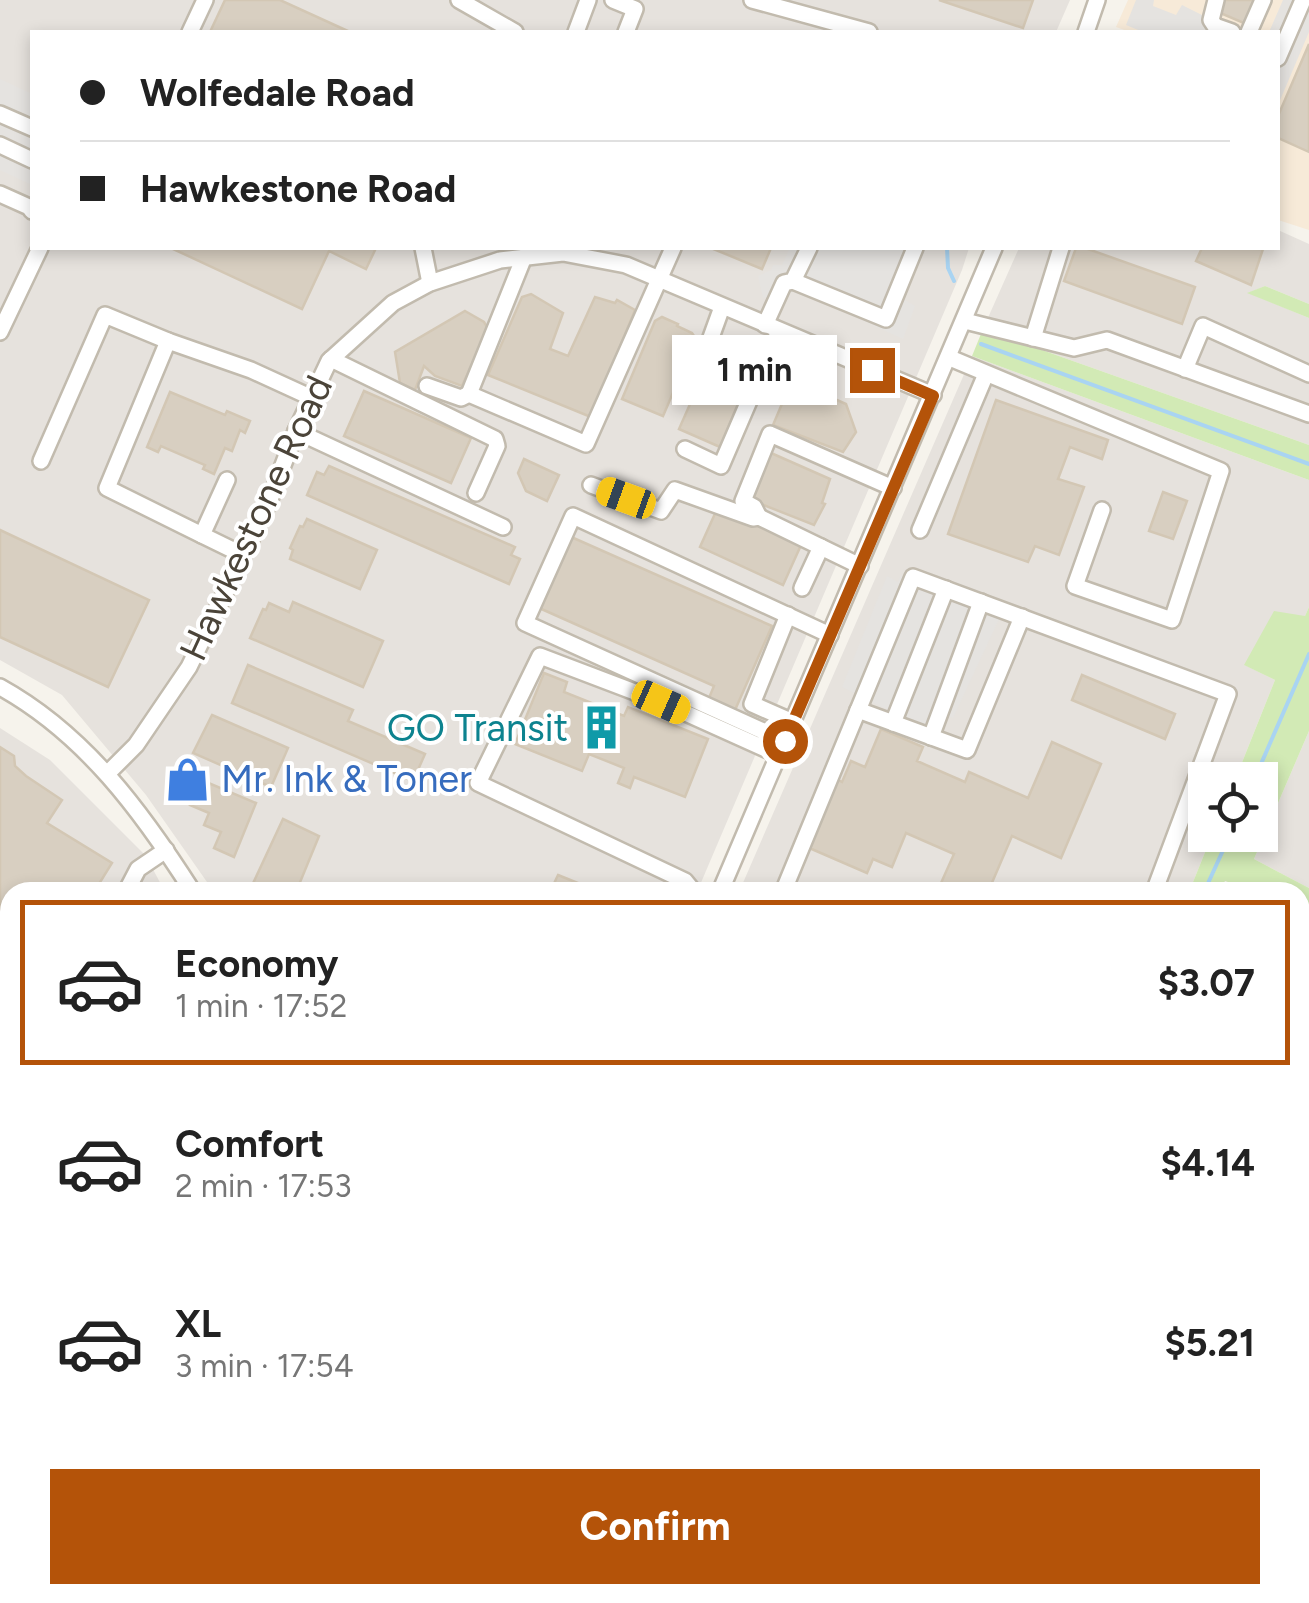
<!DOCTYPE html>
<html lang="en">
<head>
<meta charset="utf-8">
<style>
  :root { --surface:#fff; --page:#f2f2f2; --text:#222; --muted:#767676; --line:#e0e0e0; --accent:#b45309 }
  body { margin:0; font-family:Figtree,sans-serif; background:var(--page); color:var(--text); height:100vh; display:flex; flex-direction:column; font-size:38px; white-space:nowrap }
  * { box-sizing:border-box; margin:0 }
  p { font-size:32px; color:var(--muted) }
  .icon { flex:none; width:55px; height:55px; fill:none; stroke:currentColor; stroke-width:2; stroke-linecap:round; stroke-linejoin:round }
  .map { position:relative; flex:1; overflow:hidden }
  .details { position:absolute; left:0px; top:882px; width:1310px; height:722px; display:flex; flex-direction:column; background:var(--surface); border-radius:30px 30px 0 0; box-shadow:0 5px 15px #0003 }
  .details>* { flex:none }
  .guide { position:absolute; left:30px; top:30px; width:1250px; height:220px; border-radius:0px; box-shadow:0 5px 15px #0003; display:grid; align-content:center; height:220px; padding:0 50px; background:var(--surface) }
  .controls { position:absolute; left:1188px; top:762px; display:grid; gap:20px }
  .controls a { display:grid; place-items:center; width:90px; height:90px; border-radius:0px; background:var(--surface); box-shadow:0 5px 15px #0003; font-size:50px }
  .end { position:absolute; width:45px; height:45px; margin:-22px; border:12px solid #b45309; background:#fff; box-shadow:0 0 0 5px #fff }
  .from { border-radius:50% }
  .bubble { position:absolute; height:70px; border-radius:0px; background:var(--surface); box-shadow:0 5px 15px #0003; font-size:32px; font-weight:700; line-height:70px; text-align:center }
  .car { position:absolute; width:30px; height:60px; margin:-30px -15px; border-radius:12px; box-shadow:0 0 8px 2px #0007; background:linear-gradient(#f5c518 24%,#345 0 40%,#f5c518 0 76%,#345 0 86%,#f5c518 0) }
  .guide b { display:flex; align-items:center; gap:35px; height:95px; font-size:38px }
  .guide b+b { border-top:2px solid var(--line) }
  .guide i { width:25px; height:25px; background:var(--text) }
  ul { padding:18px 0 0; list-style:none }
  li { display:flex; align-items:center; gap:30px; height:165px; margin:0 20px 15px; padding:0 30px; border:5px solid transparent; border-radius:0px }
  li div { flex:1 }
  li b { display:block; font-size:38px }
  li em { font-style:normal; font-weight:700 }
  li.on { border-color:var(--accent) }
  li>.icon { width:90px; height:90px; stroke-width:1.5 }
  .primary-button { display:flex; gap:20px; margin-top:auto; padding:20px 50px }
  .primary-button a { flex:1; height:115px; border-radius:0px; background:var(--accent); color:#fff; font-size:40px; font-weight:700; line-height:115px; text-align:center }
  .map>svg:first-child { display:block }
  .commercial { fill:#f7ead8 }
  .industrial { fill:#e6e2dd }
  .green { fill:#d2eab5 }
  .parking { fill:#e5e3e0 }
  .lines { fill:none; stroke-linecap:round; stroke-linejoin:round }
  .stream { stroke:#a9d4f2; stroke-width:4 }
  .building { fill:#d8cfc1; stroke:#d3c7b4; stroke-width:2.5 }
  .minor-casing { stroke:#c2bbae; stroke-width:20 }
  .minor { stroke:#fff; stroke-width:15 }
  .route { stroke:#b45309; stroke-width:12 }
  .labels { text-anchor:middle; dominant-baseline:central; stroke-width:8; stroke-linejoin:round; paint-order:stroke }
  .street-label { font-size:38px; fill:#4b4439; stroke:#fff }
  .culture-label { font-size:38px; fill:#0d838f; stroke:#fff; text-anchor:end }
  .shop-label { font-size:38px; fill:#366cbe; stroke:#fff; text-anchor:start }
</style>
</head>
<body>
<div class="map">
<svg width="1309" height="1603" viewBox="0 0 1309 1603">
  <rect width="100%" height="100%" fill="#f6f3ec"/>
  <!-- commercial -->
  <g class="commercial">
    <path d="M1128 0H1309V230L1278 220V32H1130L1116 27Z"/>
    <path d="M1300 1122 1309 1126V1241L1300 1238Z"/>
  </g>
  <!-- industrial -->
  <g class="industrial">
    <path d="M0 0H1070L1056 32H32V248H969L962 270 697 892H214L146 795 62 695 0 660Z"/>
    <path d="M1278 230 1309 244V304L1265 286 1249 293 1309 318V445L983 329 1019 248H1278Z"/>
    <path d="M972 356 1309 480V607L1305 616 1245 665 1275 680 1235 780H1205V835H1212L1189 892H739Z"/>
    <path d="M0 728 50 760 146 856 165 892H10V1595H382L378 1603H0Z"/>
    <path d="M1309 731V888L1254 859Z"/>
    <path d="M1300 907 1309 910V1125L1300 1122Z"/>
    <path d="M1300 1306 1309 1310V1603H425L428 1595H1300Z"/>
  </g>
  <!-- green -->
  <g class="green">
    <path d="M1265 286 1309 304V318L1247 293Z"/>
    <path d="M983 329 1309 445V480L972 356Z"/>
    <path d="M1309 607V731L1254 859 1309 888V910L1300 907V892H1258L1225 881 1219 892H1189L1212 835H1260V780H1235L1275 680 1244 665 1274 611 1305 616Z"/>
  </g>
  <!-- parking -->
  <g class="parking">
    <path d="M1136 0H1154L1153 6 1176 15 1182 5 1204 16 1206 30 1211 32H1143L1126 25Z"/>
    <path d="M1283 0H1309V32L1278 105V32H1269Z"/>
    <path d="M0 79 32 94V185L0 170Z"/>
    <path d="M790 248H926L903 299 915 306 903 339 798 291 763 298 758 276 771 270 773 265H782Z"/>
    <path d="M901 575 970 608 1000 617 953 718 942 714 936 734 842 687 887 576 898 582Z"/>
  </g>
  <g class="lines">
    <!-- stream -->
    <g class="stream">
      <path d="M947 248 948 268 954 281"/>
      <path d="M981 344 1309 464"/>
      <path d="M1254 780 1309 654"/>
      <path d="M1204 892 1230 835"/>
      <path d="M853 1603 856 1595"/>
    </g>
  </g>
  <!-- building -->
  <g class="building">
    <path d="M225 0H280L350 32H210Z"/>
    <path d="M939 0H1033L1023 28Z"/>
    <path d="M1222 0H1262L1246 24 1218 12Z"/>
    <path d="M1309 44V152L1278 138V116Z"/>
    <path d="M171 248H376L366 269 329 251 302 309Z"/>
    <path d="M711 248H771L762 269Z"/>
    <path d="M1076 248H1085L1195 287 1182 324 1064 281Z"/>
    <path d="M1202 248 1263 249 1251 285 1196 261Z"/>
    <path d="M531 294 563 313 550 349 568 356 595 297 615 303 617 300 635 310 591 417 488 375 522 297Z"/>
    <path d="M465 311 484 322 488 329 462 386 435 376 424 366 415 390 400 383 395 352Z"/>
    <path d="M662 317 678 324 677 326 692 333 696 339 663 416 622 399 655 321Z"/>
    <path d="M719 350 734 357 736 353 749 360 754 366 720 447 679 429 713 352Z"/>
    <path d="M796 382 846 404 856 432 843 452 773 425 790 385Z"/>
    <path d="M364 391 471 438 451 483 344 436Z"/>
    <path d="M170 392 225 415 227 411 250 421 245 433 240 430 232 451 225 448 214 474 203 469 205 465 161 446 158 452 147 447Z"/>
    <path d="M996 400 1108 440 1102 459 1070 447 1058 479 1084 487 1059 555 1035 546 1028 562 948 534Z"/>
    <path d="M771 453 830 479 822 503 825 504 814 525 751 500Z"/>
    <path d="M524 459 559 475 547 501 526 491 518 473Z"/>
    <path d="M329 466 515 547 511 555 520 559 509 584 307 495 317 472 324 475Z"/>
    <path d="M1163 492 1187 501 1173 539 1149 531Z"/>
    <path d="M718 507 801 545 783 585 700 547Z"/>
    <path d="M307 519 377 550 360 589 290 559 293 550 290 548 300 526 303 527Z"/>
    <path d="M0 530 149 600 108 687 0 637Z"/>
    <path d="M569 536 772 626 735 710 709 698 714 686 537 607Z"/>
    <path d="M293 602 383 641 363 687 250 638 263 609 266 610 269 603 289 612Z"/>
    <path d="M248 665 353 710 348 721 425 754 413 781 232 703Z"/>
    <path d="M544 673 567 682 564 692 624 716 628 707 708 739 685 797 634 777 630 788 618 783 624 768 589 754 582 771 515 744Z"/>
    <path d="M1082 675 1175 714 1165 739 1072 700Z"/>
    <path d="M212 715 288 748 271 787 193 753Z"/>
    <path d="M881 729 923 747 917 761 965 782 969 772 1028 798 1052 742 1101 764 1061 858 1012 836 988 892H937L954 854 906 833 892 867 873 859 867 873 807 847 836 779 842 782 851 761 865 767Z"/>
    <path d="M0 747 14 756 15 766 26 776 62 800 47 823 112 863 94 892H10V1023L0 1039Z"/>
    <path d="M178 764 201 774 199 779 256 803 234 857 214 848 221 832 204 825 209 813 190 805 195 792 171 782Z"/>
    <path d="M283 819 319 836 296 892H249Z"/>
    <path d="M558 875 600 892H550Z"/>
    <path d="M1300 1076 1309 1078V1113L1300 1110Z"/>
    <path d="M0 1241 10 1250V1292L0 1283Z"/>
    <path d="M1300 1339 1309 1342V1382L1300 1378Z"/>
    <path d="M1300 1390 1309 1393V1430L1300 1426Z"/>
    <path d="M1300 1465 1309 1469V1534L1300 1531Z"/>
    <path d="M601 1595H644L641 1603H624Z"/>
    <path d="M1083 1595 1107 1602 1021 1603 996 1596Z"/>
  </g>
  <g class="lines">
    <defs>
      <g id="minor">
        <path d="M459 0 515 32"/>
        <path d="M613 0 635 9 626 32"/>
        <path d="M752 0 869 32"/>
        <path d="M1216 0 1211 20 1215 26 1232 32"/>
        <path d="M190 32 205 0"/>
        <path d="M576 32 588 0"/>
        <path d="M1086 32 1097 0"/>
        <path d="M1249 32 1263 0"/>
        <path d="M1278 58 1303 0"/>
        <path d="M0 114 32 128"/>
        <path d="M0 145 32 160"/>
        <path d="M0 194 29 207 32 211"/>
        <path d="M423 248 430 283"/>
        <path d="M524 257 469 394 586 444 673 248"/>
        <path d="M793 281 886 319 915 248"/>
        <path d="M965 321 1074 348 1107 340 1309 414"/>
        <path d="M765 325 784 283 793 281 809 248"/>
        <path d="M0 332 40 248"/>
        <path d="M1033 338 1061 248"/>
        <path d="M705 354 722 307"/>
        <path d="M950 358 1221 471 1172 620 1075 586 1102 510"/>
        <path d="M331 359 495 439 497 446 476 493"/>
        <path d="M1185 369 1203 326 1309 374"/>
        <path d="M427 386 461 398 469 394"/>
        <path d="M296 431 503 527"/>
        <path d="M685 449 721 466 779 331"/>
        <path d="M41 461 105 315 168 341"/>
        <path d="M227 480 202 535 243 555"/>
        <path d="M591 485 661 511 675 490 753 518 759 517 860 566"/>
        <path d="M759 517 754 507 743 501 770 434 893 488"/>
        <path d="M920 530 986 374"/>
        <path d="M202 535 107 488 168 341 251 370 310 397"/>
        <path d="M802 588 821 547"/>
        <path d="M788 615 752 704 793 722"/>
        <path d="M0 687C85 734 142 812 193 892"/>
        <path d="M858 710 967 750 1022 617"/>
        <path d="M893 723 946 589"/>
        <path d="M931 737 981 602"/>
        <path d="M785 741 525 623 573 516 830 635"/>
        <path d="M108 773 136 745 189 667 269 502 296 431 329 361 393 303 430 283 500 260 563 253 626 265 933 395"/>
        <path d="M126 892 138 869 166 850"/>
        <path d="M694 892 685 881 478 783 540 656 661 702 779 755"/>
        <path d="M720 892 994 248"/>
        <path d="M783 892 913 577 1228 694 1154 892"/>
        <path d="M0 1211 10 1219"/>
        <path d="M1300 1274 1309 1277"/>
        <path d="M0 1302 10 1312"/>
        <path d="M1300 1324 1309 1328"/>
        <path d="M0 1411 10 1420"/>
        <path d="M0 1451 10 1441"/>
        <path d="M0 1507 10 1516"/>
        <path d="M0 1538 10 1548"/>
        <path d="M0 1591 10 1592"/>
        <path d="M60 1595 68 1603"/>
        <path d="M99 1595 108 1603"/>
        <path d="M176 1595 184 1603"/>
        <path d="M315 1595 325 1603"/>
        <path d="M432 1595 453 1603"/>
        <path d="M560 1595 579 1603"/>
        <path d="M402 1603 406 1595"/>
      </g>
    </defs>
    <!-- minor casing -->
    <use href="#minor" class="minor-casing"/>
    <!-- minor -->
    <use href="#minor" class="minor"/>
  </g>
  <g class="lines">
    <!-- route -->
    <path class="route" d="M785 741 933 396 872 370"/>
  </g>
  <!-- icons -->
  <defs>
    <symbol id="building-bare" viewBox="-9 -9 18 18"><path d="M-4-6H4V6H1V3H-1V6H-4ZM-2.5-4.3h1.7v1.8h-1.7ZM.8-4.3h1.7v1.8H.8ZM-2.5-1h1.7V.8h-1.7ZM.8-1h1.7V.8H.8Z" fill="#0f9aa8" stroke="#fff" stroke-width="2.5" paint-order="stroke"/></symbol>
    <symbol id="shop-bare" viewBox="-9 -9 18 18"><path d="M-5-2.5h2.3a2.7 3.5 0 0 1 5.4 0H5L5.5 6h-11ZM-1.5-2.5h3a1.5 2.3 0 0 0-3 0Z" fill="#3f7fe0" stroke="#fff" stroke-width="2.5" paint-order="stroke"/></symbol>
  </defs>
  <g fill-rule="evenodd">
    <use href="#building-bare" x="570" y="696" width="63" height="63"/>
    <use href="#shop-bare" x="156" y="748" width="63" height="63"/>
  </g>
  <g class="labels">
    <!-- street labels -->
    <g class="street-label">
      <text transform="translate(256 518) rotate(-65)">Hawkestone Road</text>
    </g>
    <!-- culture labels -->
    <g class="culture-label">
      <text x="568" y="728">GO Transit</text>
    </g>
    <!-- shop labels -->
    <g class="shop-label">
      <text x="221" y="779">Mr. Ink &amp; Toner</text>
    </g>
  </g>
</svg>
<div class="controls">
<a><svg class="icon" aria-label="locate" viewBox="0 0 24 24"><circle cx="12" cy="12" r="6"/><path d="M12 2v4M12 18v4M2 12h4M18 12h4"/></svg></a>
</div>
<i class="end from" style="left:785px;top:741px"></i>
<i class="end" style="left:872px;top:370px"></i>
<div class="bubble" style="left:672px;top:335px;width:165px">1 min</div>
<i class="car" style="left:626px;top:498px;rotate:290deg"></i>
<i class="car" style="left:661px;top:702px;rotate:114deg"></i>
<div class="guide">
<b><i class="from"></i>Wolfedale Road</b>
<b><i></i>Hawkestone Road</b>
</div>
<section class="details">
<ul>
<li class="on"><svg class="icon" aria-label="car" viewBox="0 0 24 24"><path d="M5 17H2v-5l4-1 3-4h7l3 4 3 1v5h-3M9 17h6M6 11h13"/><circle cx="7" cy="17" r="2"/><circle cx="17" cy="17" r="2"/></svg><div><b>Economy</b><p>1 min · 17:52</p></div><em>$3.07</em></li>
<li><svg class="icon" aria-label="car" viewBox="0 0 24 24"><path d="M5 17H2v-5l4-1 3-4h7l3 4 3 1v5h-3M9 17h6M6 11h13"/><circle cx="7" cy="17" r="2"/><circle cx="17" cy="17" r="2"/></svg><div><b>Comfort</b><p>2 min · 17:53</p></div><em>$4.14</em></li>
<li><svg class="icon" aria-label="car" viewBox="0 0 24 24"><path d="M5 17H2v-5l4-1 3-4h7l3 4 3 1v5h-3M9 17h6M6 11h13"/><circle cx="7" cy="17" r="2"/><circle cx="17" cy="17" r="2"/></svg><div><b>XL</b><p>3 min · 17:54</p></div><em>$5.21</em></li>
</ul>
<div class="primary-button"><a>Confirm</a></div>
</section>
</div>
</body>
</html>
